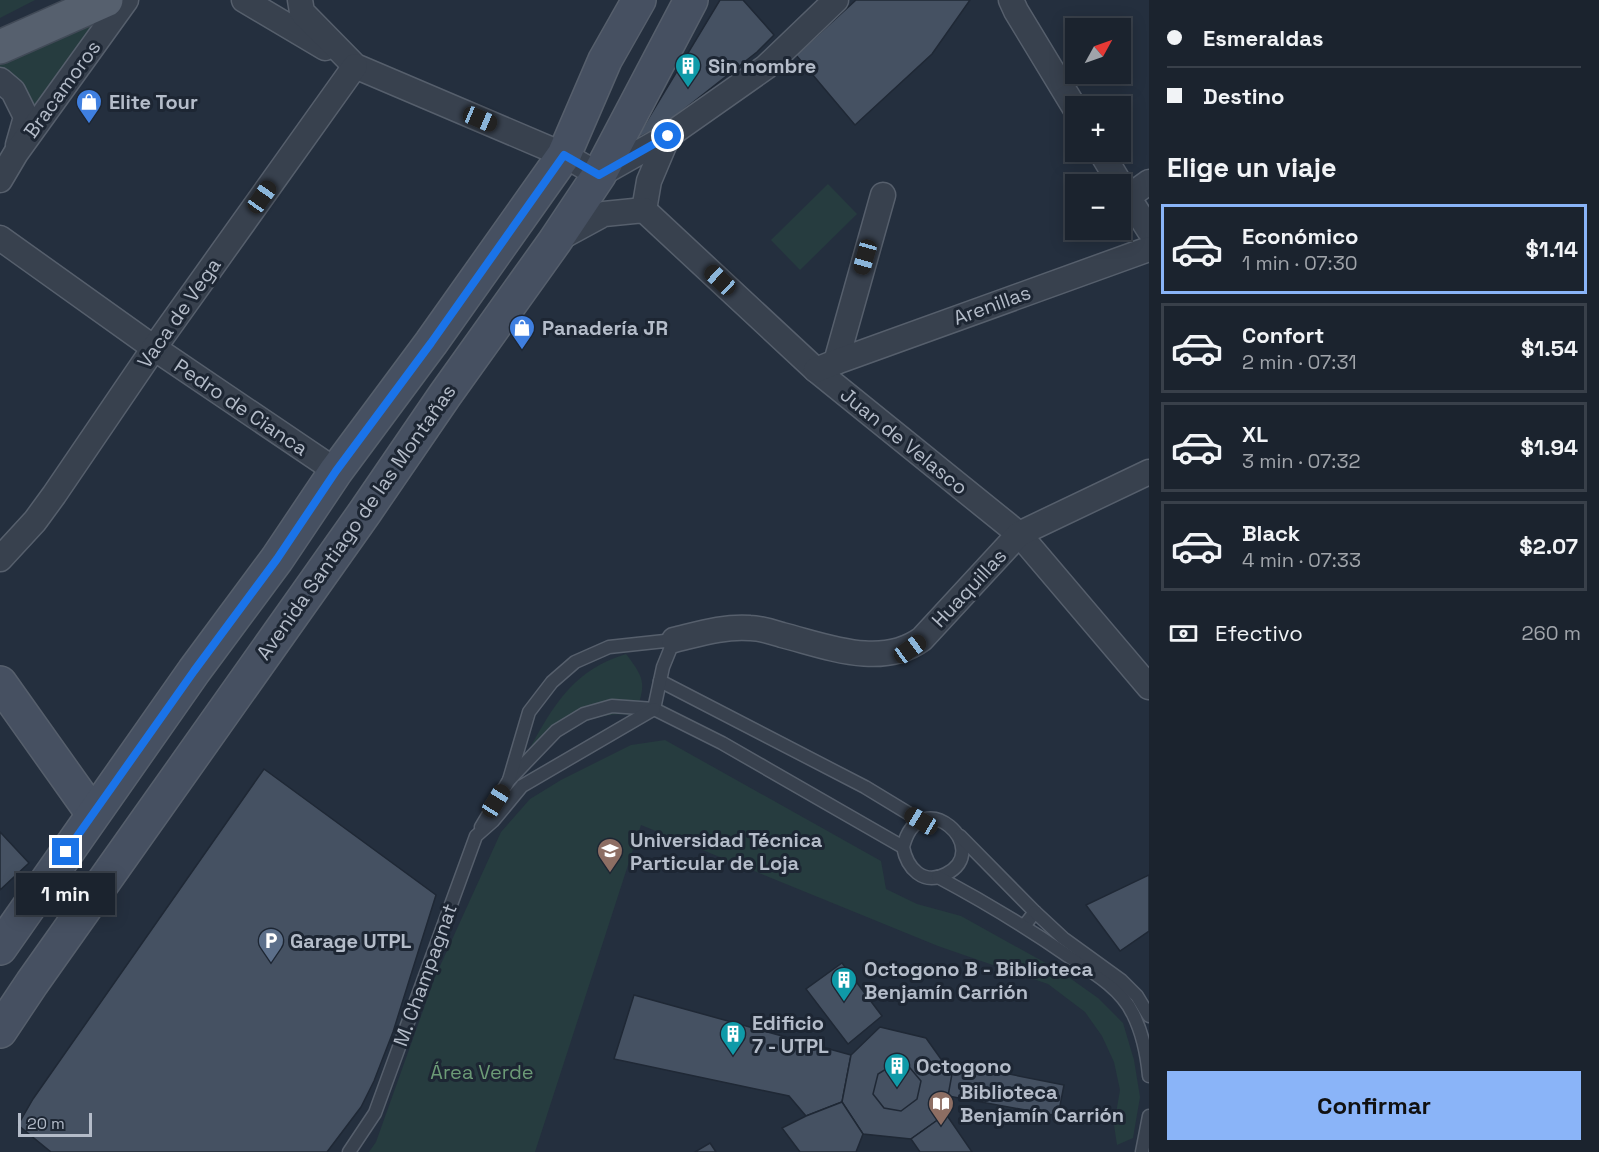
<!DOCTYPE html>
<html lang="es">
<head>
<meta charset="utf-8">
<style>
  :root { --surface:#1b232e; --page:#242b36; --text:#f1f3f6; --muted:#a0a4aa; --line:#39404a; --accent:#8ab4f8 }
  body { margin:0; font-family:"Space Grotesk",sans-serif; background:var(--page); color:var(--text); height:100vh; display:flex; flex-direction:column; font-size:22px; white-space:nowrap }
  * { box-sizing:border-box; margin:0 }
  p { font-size:20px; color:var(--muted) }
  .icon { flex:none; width:33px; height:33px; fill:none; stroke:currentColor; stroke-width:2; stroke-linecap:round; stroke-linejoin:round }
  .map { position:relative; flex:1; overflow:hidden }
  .side { display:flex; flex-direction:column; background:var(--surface); width:450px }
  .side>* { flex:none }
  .top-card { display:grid; align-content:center; height:132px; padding:0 18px; background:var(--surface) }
  .needle { width:39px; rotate:50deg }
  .tools { position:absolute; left:1065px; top:18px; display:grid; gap:12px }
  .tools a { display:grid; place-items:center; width:66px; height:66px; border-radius:0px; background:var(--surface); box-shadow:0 3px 15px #0003,0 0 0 2px var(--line); font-size:30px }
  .scale { position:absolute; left:18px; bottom:15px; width:74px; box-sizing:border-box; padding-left:6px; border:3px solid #b4bcc9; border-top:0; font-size:16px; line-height:21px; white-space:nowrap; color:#b4bcc9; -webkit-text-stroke:4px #1d2633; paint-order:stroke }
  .end { position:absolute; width:27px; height:27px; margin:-14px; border:8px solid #1a73e8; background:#fff; box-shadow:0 0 0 3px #fff }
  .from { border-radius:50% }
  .bubble { position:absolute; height:42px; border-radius:0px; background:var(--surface); box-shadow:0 3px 15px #0003,0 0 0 2px var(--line); font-size:20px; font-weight:700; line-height:42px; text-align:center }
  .car { position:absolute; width:18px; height:36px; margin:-18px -9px; border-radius:8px; box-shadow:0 0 4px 2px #0007; background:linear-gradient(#222 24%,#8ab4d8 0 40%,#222 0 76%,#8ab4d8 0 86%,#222 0) }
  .top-card b { display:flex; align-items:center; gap:21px; height:57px; font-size:22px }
  .top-card b+b { border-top:2px solid var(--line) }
  .top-card i { width:15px; height:15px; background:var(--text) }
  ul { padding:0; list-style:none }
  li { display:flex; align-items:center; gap:18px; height:90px; margin:0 12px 9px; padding:0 6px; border:3px solid var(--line); border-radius:0px }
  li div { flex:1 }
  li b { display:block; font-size:22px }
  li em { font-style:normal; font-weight:700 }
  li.on { border-color:var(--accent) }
  li>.icon { width:54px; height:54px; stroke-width:1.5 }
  h2 { padding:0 18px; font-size:27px; line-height:72px }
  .pay { display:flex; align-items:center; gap:15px; height:66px; padding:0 18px; font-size:22px }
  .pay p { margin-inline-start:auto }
  .action { display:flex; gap:12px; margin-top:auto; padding:12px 18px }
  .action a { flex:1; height:69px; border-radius:0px; background:var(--accent); color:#111; font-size:24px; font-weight:700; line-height:69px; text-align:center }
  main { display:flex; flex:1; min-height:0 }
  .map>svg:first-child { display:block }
  .green { fill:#263c3f }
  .building { fill:#455162; stroke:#1f2835; stroke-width:1.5 }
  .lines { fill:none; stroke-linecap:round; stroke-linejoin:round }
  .lane-casing { stroke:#565f6c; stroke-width:15 }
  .street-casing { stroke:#565f6c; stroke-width:27 }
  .secondary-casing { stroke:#565f6c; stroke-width:36 }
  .primary-casing { stroke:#414a57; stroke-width:36 }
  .lane { stroke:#38414e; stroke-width:12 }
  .street { stroke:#38414e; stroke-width:24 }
  .secondary { stroke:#465061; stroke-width:33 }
  .primary { stroke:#56606e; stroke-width:33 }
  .route { stroke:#1a73e8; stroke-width:8 }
  .labels { text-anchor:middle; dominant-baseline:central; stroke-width:6; stroke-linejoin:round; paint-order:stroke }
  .poi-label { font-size:20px; font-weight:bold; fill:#b4bcc9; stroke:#1d2633; text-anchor:start }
  .street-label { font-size:20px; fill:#b4bcc9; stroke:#1d2633 }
  .park-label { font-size:20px; fill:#6b9a76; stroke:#1d2633 }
</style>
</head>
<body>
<main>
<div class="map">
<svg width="1149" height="1152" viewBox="0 0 1149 1152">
  <rect width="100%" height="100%" fill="#242f3e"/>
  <!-- green -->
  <g class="green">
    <path d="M0 0H35L0 18Z"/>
    <path d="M126 0 26 117 0 80V47Z"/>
    <path d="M828 184 857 214 800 270 771 240Z"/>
    <path d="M626 654C647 681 645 685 635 716 599 707 560 734 529 750 554 704 574 670 626 654Z"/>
    <path d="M665 740 881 861 886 889 917 904 961 916 1060 971 1098 998 1123 1023 1134 1060 1140 1097 1133 1138 1117 1145 1114 1125 1120 1090 1114 1062 1102 1036 1085 1012 1048 984 938 946 641 825 535 1152H369L376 1142 435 977 501 832 530 799 561 780 631 745Z"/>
  </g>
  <!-- building -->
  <g class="building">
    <path d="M720 0H743L774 35 757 52 664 125 636 139Z"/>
    <path d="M856 0H970L932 54 855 125 796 55Z"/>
    <path d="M264 769 436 895 393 1032 374 1081 361 1107 327 1152H51L18 1125 33 1099Z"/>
    <path d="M0 832 29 863 0 890Z"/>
    <path d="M1149 875V931L1120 951 1086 905Z"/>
    <path d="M842 963 882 1016 848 1044 806 989Z"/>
    <path d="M634 995 851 1055 842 1102 806 1116 789 1096 614 1059Z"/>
    <path d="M880 1027 926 1038 953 1076 946 1114 911 1139 863 1134 842 1102 851 1055Z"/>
    <path d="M954 1063 1064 1085 1058 1116 948 1096Z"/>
    <path d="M894 1064 910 1068 921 1081 917 1099 901 1111 884 1108 873 1094 878 1074Z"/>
    <path d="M842 1102 863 1134 856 1152H800L782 1128 806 1116Z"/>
    <path d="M946 1114 972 1152H920L911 1139Z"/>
    <path d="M710 1143 716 1152H695Z"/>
  </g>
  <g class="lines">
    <defs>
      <g id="lane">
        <path d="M660 681 865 787 921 821"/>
        <path d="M509 780 556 731 584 714 612 706 654 709 722 743 903 847C907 868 923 886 946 874 995 849 920 780 903 847"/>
        <path d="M481 827 509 780 529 712 552 682 575 662 609 647 674 640 663 667 654 709"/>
        <path d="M960 836 1035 912 1024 926"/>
        <path d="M938 877C983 901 1026 927 1068 956 1091 971 1121 988 1133 1014 1143 1034 1147 1055 1149 1076"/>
        <path d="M1035 912 1063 938 1121 980 1137 996 1149 1016"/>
        <path d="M349 1152 375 1113 476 836 493 821 522 786 654 709"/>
        <path d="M1142 1152 1149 1116"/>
      </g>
      <g id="street">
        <path d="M244 0 325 48"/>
        <path d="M300 0 302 12 355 66 564 155 599 175 668 136 766 67 836 0"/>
        <path d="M1011 0 1016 11 1076 110"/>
        <path d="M0 80 13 91 26 117 18 145"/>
        <path d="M1101 152 1128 197"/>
        <path d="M0 180 16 153 126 0"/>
        <path d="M1149 182 1128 197 1149 230"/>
        <path d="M644 210 649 181 668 136"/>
        <path d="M0 238 154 348 336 471"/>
        <path d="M558 239 604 214 644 210 816 370 1019 534 1149 687"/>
        <path d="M836 362 883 195"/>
        <path d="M816 370 836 362 1149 249"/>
        <path d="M0 559 35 521 54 495 154 348 355 66"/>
        <path d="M674 640C699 634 724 626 750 628 761 628 772 632 782 635 826 646 881 669 922 639L1019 534 1149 472"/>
      </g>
      <g id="secondary">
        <path d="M0 683 93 814"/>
        <path d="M0 948 194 671 277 559 336 471 431 343 564 155 605 60 639 0"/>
        <path d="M0 1031 32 983 365 512 445 395 555 241 599 175 691 0"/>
      </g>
      <path id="primary" d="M0 47 106 0"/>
    </defs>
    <!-- lane casing -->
    <use href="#lane" class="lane-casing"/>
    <!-- street casing -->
    <use href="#street" class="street-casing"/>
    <!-- secondary casing -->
    <use href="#secondary" class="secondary-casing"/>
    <!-- primary casing -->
    <use href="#primary" class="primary-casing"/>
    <!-- lane -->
    <use href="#lane" class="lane"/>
    <!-- street -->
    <use href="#street" class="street"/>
    <!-- secondary -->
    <use href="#secondary" class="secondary"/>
    <!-- primary -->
    <use href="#primary" class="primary"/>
  </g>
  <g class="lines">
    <!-- route -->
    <path class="route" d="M66 852 194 671 277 559 336 471 431 343 564 155 599 175 668 136"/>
  </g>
  <!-- icons -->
  <defs>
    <symbol id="building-pin" viewBox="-11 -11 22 30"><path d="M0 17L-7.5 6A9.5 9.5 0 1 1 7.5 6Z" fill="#0f9aa8" stroke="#1d2633"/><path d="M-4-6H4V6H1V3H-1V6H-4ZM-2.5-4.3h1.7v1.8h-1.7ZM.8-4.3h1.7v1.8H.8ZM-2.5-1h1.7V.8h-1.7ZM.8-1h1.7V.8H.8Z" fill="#fff"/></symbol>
    <symbol id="shop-pin" viewBox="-11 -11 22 30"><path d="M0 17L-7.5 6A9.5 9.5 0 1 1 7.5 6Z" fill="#3f7fe0" stroke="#1d2633"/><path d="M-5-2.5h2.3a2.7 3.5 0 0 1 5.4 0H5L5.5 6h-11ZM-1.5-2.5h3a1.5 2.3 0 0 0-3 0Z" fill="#fff"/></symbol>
    <symbol id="university-pin" viewBox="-11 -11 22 30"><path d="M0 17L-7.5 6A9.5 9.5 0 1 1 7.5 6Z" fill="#8d6e63" stroke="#1d2633"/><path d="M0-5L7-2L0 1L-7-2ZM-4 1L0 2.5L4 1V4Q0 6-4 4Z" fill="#fff"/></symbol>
    <symbol id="parking-pin" viewBox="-11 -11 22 30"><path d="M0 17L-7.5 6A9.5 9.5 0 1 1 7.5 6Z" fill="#5c6f8a" stroke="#1d2633"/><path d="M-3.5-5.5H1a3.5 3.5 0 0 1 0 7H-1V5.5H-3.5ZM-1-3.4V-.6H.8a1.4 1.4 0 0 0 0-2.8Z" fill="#fff"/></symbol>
    <symbol id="library-pin" viewBox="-11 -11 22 30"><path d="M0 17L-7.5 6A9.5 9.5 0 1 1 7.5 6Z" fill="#8d6e63" stroke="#1d2633"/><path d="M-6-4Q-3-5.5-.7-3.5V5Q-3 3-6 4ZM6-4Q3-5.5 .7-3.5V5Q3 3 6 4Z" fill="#fff"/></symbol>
  </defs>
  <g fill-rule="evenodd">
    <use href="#building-pin" x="673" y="51" width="30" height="40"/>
    <use href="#shop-pin" x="74" y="87" width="30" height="40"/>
    <use href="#shop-pin" x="507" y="313" width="30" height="40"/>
    <use href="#university-pin" x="595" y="836" width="30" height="40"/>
    <use href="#parking-pin" x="256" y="926" width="30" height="40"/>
    <use href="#building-pin" x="829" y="965" width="30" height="40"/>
    <use href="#building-pin" x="718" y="1019" width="30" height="40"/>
    <use href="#building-pin" x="882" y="1051" width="30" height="40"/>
    <use href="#library-pin" x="926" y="1089" width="30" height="40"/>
  </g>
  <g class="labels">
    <!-- poi labels -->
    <g class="poi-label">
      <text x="708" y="66">Sin nombre</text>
      <text x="109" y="102">Elite Tour</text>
      <text x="542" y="328">Panadería JR</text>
      <text x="630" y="840">Universidad Técnica<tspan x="630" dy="23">Particular de Loja</tspan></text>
      <text x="290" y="941">Garage UTPL</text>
      <text x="864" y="969">Octogono B - Biblioteca<tspan x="864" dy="23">Benjamín Carrión</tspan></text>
      <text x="752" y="1023">Edificio<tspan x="752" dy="23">7 - UTPL</tspan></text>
      <text x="916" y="1066">Octogono</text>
      <text x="960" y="1092">Biblioteca<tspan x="960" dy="23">Benjamín Carrión</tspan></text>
    </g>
    <!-- street labels -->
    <g class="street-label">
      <text transform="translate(62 89) rotate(-54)">Bracamoros</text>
      <text transform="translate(992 305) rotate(-20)">Arenillas</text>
      <text transform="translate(179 313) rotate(-55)">Vaca de Vega</text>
      <text transform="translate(241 407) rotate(34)">Pedro de Cianca</text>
      <text transform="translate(904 441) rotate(39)">Juan de Velasco</text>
      <text transform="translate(356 522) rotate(-55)">Avenida Santiago de las Montañas</text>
      <text transform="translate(969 588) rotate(-47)">Huaquillas</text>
      <text transform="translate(425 975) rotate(-70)">M. Champagnat</text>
    </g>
    <!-- park labels -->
    <g class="park-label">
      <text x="482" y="1072">Área Verde</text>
    </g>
  </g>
</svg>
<div class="tools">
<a><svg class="needle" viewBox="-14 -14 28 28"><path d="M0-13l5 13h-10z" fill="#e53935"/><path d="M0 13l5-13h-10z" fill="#a0a4aa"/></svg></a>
<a>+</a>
<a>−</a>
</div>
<div class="scale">20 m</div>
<i class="end from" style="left:668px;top:136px"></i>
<i class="end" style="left:66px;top:852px"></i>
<div class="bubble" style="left:16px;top:873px;width:99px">1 min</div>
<i class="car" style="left:480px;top:119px;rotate:113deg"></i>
<i class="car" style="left:262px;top:197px;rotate:35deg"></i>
<i class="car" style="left:865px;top:257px;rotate:196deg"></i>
<i class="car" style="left:720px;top:280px;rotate:313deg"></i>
<i class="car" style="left:910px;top:649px;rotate:54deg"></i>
<i class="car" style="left:496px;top:801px;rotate:32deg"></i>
<i class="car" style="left:921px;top:821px;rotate:301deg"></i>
</div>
<section class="side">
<div class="top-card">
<b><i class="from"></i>Esmeraldas</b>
<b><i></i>Destino</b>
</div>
<h2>Elige un viaje</h2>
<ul>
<li class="on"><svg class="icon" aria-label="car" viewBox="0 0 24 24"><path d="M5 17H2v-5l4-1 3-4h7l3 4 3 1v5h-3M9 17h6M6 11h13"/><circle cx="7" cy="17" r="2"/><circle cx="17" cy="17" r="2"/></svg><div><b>Económico</b><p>1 min · 07:30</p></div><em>$1.14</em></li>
<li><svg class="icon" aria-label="car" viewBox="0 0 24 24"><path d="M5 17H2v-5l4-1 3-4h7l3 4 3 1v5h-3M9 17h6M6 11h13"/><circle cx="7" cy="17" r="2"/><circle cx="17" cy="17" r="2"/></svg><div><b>Confort</b><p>2 min · 07:31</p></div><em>$1.54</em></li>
<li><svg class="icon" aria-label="car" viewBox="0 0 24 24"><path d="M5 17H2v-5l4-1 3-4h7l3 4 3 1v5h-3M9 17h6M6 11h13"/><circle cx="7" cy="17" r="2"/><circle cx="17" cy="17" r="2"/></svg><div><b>XL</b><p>3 min · 07:32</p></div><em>$1.94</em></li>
<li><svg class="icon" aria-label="car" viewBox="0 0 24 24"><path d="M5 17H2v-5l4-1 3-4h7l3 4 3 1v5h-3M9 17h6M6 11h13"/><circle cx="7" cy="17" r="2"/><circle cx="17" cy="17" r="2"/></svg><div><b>Black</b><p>4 min · 07:33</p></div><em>$2.07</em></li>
</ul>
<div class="pay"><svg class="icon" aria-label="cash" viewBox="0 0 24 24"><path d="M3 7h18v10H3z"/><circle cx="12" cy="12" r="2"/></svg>Efectivo<p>260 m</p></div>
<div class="action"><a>Confirmar</a></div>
</section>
</main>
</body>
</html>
